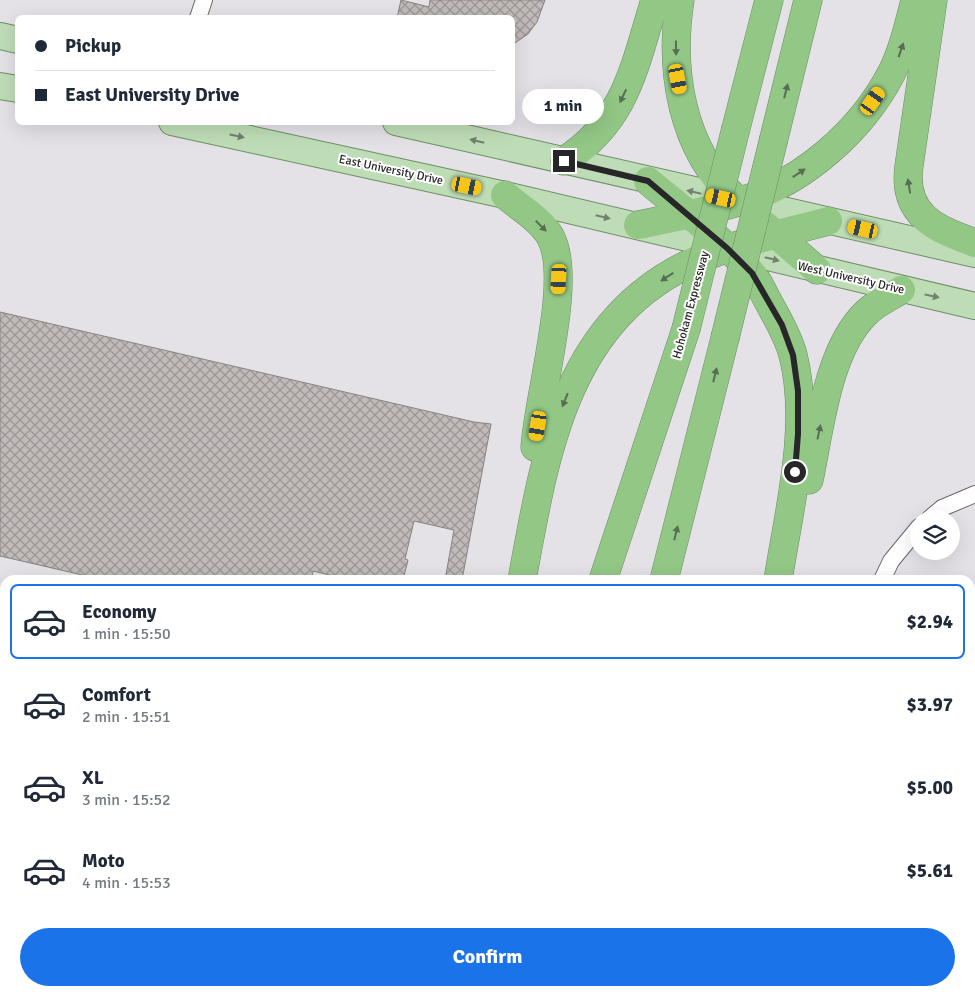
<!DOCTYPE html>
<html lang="en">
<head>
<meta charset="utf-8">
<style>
  :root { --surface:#fff; --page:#f6f6f7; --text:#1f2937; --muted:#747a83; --line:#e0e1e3; --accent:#1a73e8 }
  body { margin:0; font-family:Signika,sans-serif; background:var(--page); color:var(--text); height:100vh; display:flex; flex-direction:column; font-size:19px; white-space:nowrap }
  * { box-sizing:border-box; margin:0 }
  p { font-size:16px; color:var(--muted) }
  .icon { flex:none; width:28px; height:28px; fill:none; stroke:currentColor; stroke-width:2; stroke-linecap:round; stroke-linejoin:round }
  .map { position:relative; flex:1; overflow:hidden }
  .sheet { position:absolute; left:0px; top:575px; width:975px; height:421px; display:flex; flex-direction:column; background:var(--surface); border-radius:15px 15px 0 0; box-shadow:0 5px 20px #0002 }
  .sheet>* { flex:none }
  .top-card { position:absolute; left:15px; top:15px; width:500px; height:110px; border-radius:8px; box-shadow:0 5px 20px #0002; display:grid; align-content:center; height:110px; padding:0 20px; background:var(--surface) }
  .tools { position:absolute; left:910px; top:510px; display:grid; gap:10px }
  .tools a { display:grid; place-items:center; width:50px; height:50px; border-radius:50%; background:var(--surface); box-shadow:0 5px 20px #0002; font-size:25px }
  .end { position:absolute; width:22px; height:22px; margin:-11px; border:6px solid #272628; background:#fff; box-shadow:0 0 0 2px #fff }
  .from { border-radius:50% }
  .bubble { position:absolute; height:35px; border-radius:18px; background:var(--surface); box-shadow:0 5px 20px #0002; font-size:16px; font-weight:700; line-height:35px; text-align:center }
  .car { position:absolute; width:15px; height:30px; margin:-15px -8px; border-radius:6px; box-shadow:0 0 4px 1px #0007; background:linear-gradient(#f5c518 24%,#345 0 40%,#f5c518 0 76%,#345 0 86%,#f5c518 0) }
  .top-card b { display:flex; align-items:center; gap:18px; height:48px; font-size:19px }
  .top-card b+b { border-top:1px solid var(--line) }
  .top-card i { width:12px; height:12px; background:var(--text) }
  ul { padding:9px 0 0; list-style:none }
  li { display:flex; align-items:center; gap:15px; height:75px; margin:0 10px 8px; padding:0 10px; border:2px solid transparent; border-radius:8px }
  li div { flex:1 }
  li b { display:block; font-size:19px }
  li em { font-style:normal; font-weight:700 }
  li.on { border-color:var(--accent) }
  li>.icon { width:45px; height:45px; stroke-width:1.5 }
  .primary-button { display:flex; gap:10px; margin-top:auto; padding:10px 20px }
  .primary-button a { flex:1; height:58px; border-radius:30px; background:var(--accent); color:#fff; font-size:20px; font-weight:700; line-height:58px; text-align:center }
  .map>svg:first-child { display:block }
  .building { fill:url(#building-cross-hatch); stroke:#888381 }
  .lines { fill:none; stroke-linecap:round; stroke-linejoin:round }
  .service-casing { stroke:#69686c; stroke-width:11 }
  .minor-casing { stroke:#69686c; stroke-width:18 }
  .primary-casing { stroke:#6d8f65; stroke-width:28 }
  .motorway-casing { stroke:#6d8f65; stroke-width:29 }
  .path { stroke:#a3a2a6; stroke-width:3; stroke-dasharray:5 2.5; stroke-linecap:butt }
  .service { stroke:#fff; stroke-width:9 }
  .minor { stroke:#fff; stroke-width:16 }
  .primary { stroke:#beddb6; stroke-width:26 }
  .motorway { stroke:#92c786; stroke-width:28 }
  .motorway-bridge-casing { stroke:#6d8f65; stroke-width:29; stroke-linecap:butt }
  .motorway-bridge { stroke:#92c786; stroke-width:28 }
  .oneway { fill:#576e52 }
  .oneway2 { fill:#72826f }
  .route { stroke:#272628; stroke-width:6 }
  .labels { text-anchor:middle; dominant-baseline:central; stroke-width:4; stroke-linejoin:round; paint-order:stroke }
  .street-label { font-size:12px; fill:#272628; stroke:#fff }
</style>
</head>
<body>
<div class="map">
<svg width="975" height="996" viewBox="0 0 975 996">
  <defs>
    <pattern id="building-cross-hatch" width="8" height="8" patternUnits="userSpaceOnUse" patternTransform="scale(1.25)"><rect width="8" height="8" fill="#c0bab9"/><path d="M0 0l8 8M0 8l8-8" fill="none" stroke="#9c9796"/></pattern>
  </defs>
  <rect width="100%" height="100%" fill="#e4e2e7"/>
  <!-- building -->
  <g class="building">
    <path d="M401 0 429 7 430 0H545L537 22 528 34 512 45V18H397Z"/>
    <path d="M0 312 474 422 491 424 462 580H445L454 530 414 521 405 559 408 560 403 580H350L313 571 312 580H104L0 556Z"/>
  </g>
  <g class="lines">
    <defs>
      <path id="service" d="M741 994 773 991"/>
      <g id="minor">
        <path d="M198 18 204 0"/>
        <path d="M929 519 942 508 975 494"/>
        <path d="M882 580 891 561 919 527"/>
        <path d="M0 795 5 800"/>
        <path d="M186 991 190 996"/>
        <path d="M740 996 742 991"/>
      </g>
      <g id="primary">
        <path d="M0 36 18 40"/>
        <path d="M0 86 18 89"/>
        <path d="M172 122 505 195 975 306"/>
        <path d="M396 122 975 254"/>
      </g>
      <g id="motorway">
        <path d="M680 0C669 70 681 149 736 199"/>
        <path d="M933 0 909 166C902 215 936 229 975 243"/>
        <path d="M736 128 769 0"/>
        <path d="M774 138 808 0"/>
        <path d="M564 161C627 120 634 67 655 0"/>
        <path d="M648 181C680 208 727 242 752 274 760 283 763 293 769 303 778 320 788 336 793 355 811 425 789 510 778 580"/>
        <path d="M505 195C519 207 540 219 550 236 574 277 538 396 535 447"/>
        <path d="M638 225C671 218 705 212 738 202 802 183 861 132 892 72 903 50 909 24 915 0"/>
        <path d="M766 226 817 270"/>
        <path d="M809 480C820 429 827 351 866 313 876 303 890 297 901 290"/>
        <path d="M522 580C545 454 565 318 697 260 739 242 784 233 828 221"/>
        <path d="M603 580 686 329"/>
        <path d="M664 580 725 338"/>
        <path d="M447 996V991"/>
        <path d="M468 996 469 991"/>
        <path d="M502 996 504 991"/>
        <path d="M560 996 561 991"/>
        <path d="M592 996 593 991"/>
        <path d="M661 996 662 991"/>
      </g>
    </defs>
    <!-- service casing -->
    <use href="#service" class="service-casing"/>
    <!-- minor casing -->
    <use href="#minor" class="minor-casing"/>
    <!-- primary casing -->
    <use href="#primary" class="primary-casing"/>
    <!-- motorway casing -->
    <use href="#motorway" class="motorway-casing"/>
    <!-- path -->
    <g class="path">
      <path d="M973 633 975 634"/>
      <path d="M975 707V706"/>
    </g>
    <!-- service -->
    <use href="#service" class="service"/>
    <!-- minor -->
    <use href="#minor" class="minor"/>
    <!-- primary -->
    <use href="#primary" class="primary"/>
    <!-- motorway -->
    <use href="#motorway" class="motorway"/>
    <defs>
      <g id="motorway-bridge">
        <path d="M686 329 736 128"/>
        <path d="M725 338 774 138"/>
      </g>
    </defs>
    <!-- motorway-bridge casing -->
    <use href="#motorway-bridge" class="motorway-bridge-casing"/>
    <!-- motorway-bridge -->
    <use href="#motorway-bridge" class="motorway-bridge"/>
  </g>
  <!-- one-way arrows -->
  <defs><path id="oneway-solid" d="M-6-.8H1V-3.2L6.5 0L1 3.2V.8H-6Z" transform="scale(1.25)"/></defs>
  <g class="oneway">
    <use href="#oneway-solid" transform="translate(676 48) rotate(89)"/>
    <use href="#oneway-solid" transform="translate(901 50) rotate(-71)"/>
    <use href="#oneway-solid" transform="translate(786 91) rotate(-76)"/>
    <use href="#oneway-solid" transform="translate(623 96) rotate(115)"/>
    <use href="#oneway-solid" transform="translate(799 173) rotate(-33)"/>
    <use href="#oneway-solid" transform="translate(909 186) rotate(-99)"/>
    <use href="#oneway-solid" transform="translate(541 226) rotate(45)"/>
    <use href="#oneway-solid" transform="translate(667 277) rotate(147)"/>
    <use href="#oneway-solid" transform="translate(715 375) rotate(-76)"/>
    <use href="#oneway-solid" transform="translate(565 400) rotate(112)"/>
    <use href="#oneway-solid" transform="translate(819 432) rotate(-78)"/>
    <use href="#oneway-solid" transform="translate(676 533) rotate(-76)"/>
  </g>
  <g class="oneway2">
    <use href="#oneway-solid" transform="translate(237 136) rotate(12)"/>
    <use href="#oneway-solid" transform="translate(477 141) rotate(-167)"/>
    <use href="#oneway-solid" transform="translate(694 192) rotate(-167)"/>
    <use href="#oneway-solid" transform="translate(603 217) rotate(13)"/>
    <use href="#oneway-solid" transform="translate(772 259) rotate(14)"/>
    <use href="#oneway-solid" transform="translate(932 296) rotate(12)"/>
  </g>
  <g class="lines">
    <!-- route -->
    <path class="route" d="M564 161 648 181 727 248 752 273 782 325 793 355 798 391V434L795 472"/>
  </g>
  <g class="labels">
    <!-- street labels -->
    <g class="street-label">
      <text transform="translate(391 170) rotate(12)">East University Drive</text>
      <text transform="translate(851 278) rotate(13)">West University Drive</text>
      <text transform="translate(691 305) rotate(-75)">Hohokam Expressway</text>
    </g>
  </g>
</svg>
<div class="tools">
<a><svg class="icon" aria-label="layers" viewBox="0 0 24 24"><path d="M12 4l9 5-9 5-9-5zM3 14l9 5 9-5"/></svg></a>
</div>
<i class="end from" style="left:795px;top:472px"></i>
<i class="end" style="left:564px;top:161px"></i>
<div class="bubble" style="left:522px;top:89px;width:82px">1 min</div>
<i class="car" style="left:678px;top:79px;rotate:169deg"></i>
<i class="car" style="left:873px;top:101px;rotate:35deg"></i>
<i class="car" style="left:467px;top:186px;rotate:102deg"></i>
<i class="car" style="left:721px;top:198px;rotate:283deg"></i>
<i class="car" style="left:863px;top:229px;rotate:283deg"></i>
<i class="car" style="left:559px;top:279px;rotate:183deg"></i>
<i class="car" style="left:538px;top:426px;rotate:189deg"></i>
<div class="top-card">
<b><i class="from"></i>Pickup</b>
<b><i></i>East University Drive</b>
</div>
<section class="sheet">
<ul>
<li class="on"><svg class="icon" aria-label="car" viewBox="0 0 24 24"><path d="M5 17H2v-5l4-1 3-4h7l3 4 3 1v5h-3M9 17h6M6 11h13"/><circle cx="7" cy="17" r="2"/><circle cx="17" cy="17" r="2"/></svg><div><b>Economy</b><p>1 min · 15:50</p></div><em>$2.94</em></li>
<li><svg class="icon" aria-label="car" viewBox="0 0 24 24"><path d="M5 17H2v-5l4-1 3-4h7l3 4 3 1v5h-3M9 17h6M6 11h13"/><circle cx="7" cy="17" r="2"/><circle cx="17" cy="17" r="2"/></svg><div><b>Comfort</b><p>2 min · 15:51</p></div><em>$3.97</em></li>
<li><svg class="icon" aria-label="car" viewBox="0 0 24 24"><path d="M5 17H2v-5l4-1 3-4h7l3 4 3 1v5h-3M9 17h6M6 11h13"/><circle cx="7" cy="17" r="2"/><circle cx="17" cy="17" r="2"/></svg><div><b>XL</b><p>3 min · 15:52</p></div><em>$5.00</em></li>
<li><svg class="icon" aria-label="car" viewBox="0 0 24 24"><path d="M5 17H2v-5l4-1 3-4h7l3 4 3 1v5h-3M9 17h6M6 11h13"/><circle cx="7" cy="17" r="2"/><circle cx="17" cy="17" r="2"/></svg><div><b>Moto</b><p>4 min · 15:53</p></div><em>$5.61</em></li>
</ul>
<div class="primary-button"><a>Confirm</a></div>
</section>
</div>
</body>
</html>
